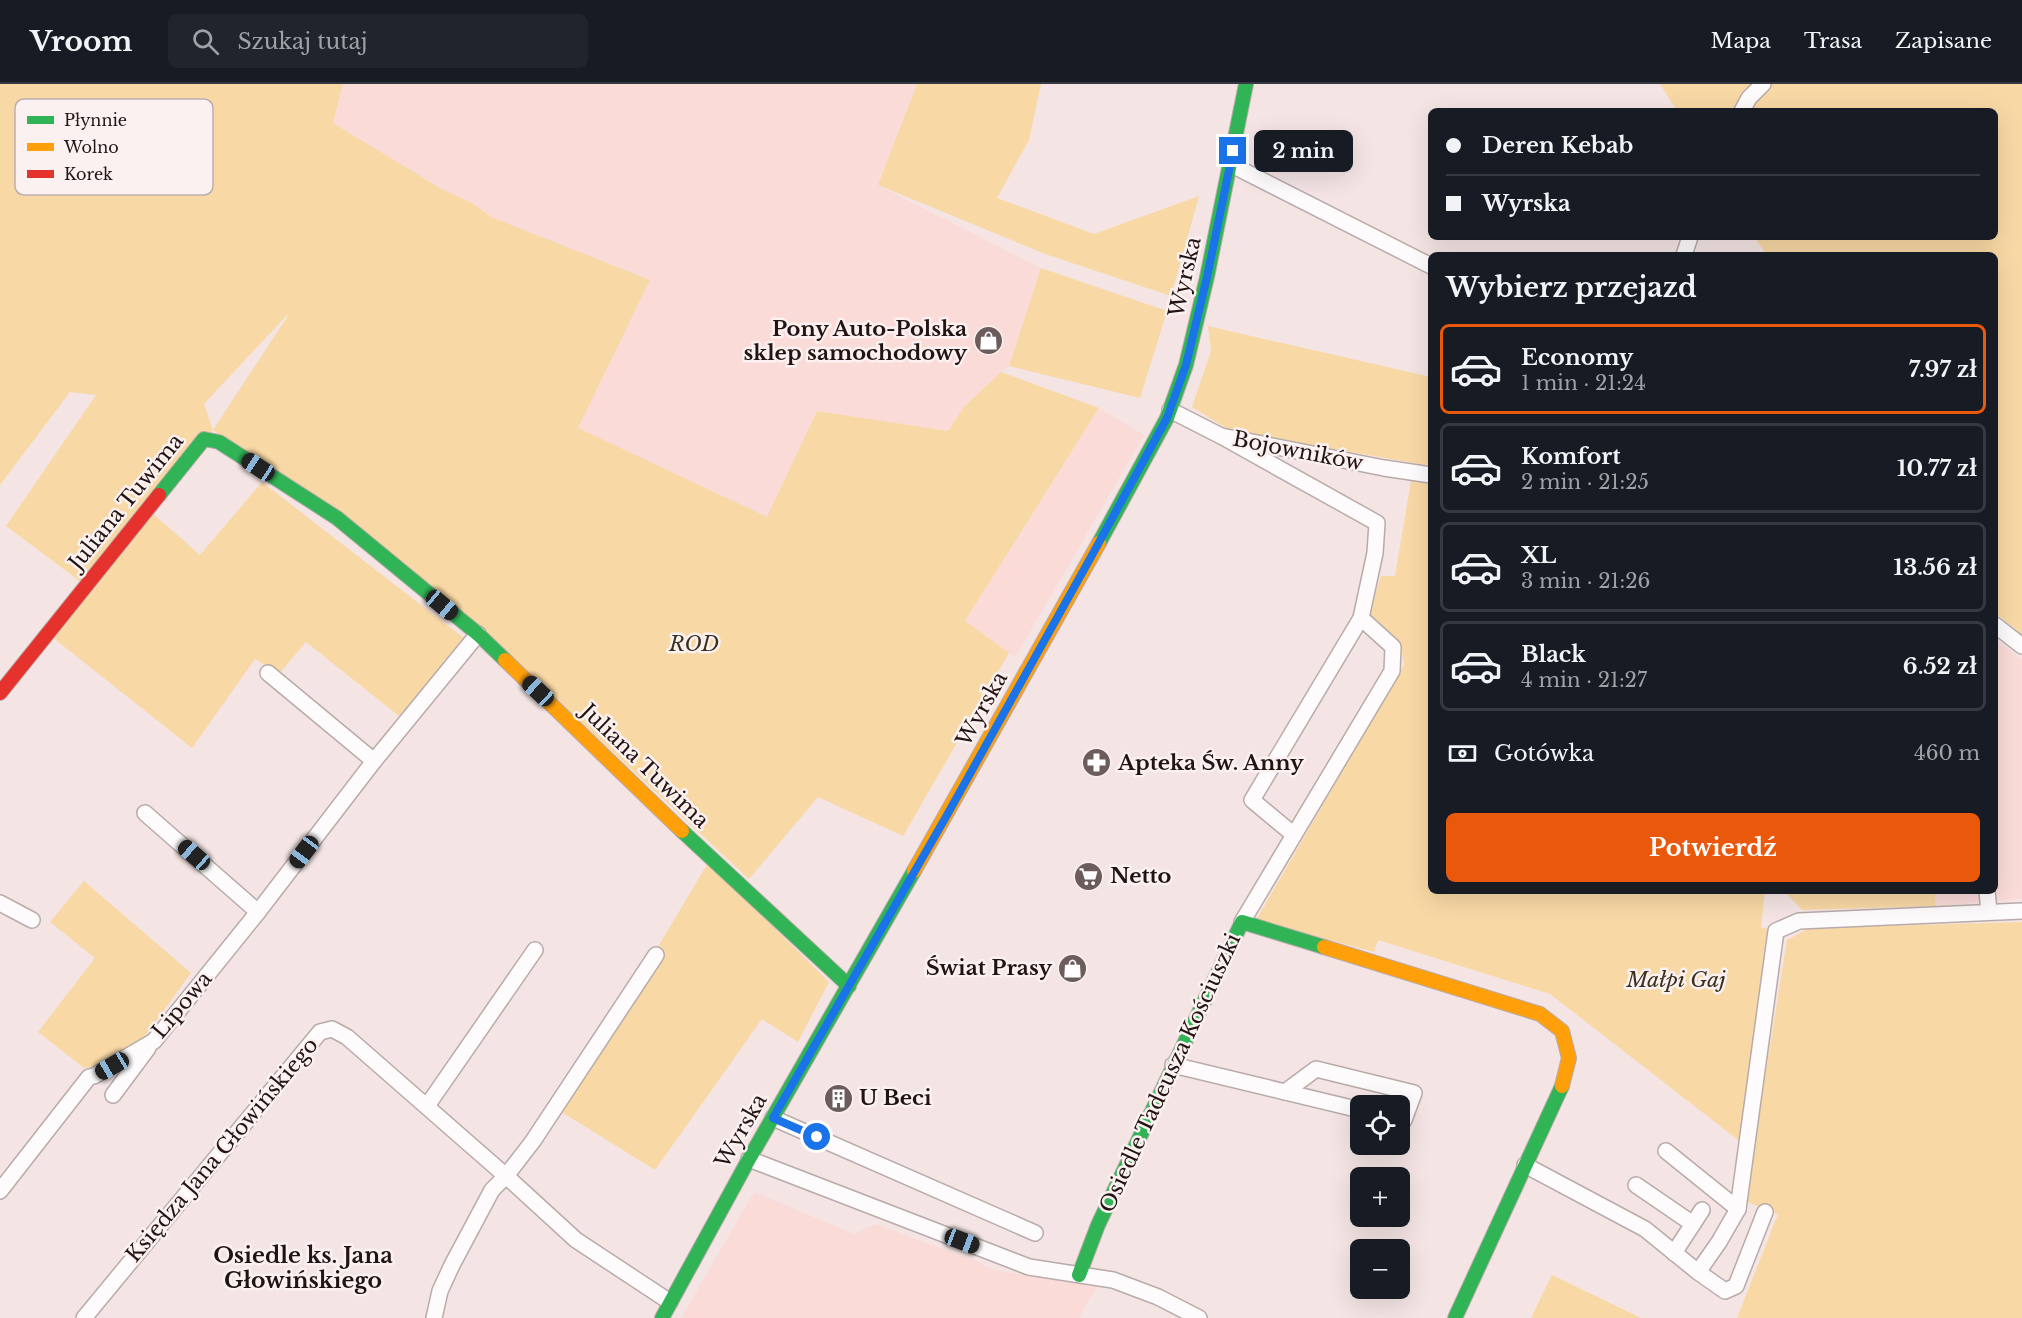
<!DOCTYPE html>
<html lang="pl">
<head>
<meta charset="utf-8">
<style>
  :root { --surface:#171b24; --page:#20242c; --text:#f1f3f6; --muted:#9ea1a6; --line:#363941; --accent:#ea580c }
  body { margin:0; font-family:"Libre Baskerville",serif; background:var(--page); color:var(--text); height:100vh; display:flex; flex-direction:column; font-size:22px; white-space:nowrap }
  * { box-sizing:border-box; margin:0 }
  p { font-size:20px; color:var(--muted) }
  .icon { flex:none; width:33px; height:33px; fill:none; stroke:currentColor; stroke-width:2; stroke-linecap:round; stroke-linejoin:round }
  .map { position:relative; flex:1; overflow:hidden }
  .panel { position:absolute; left:1428px; top:168px; width:570px; height:642px; display:flex; flex-direction:column; background:var(--surface); border-radius:9px; box-shadow:0 6px 24px #0002 }
  .panel>* { flex:none }
  .top-card { position:absolute; left:1428px; top:24px; width:570px; height:132px; border-radius:9px; box-shadow:0 6px 24px #0002; display:grid; align-content:center; height:132px; padding:0 18px; background:var(--surface) }
  .fabs { position:absolute; left:1350px; top:1011px; display:grid; gap:12px }
  .fabs a { display:grid; place-items:center; width:60px; height:60px; border-radius:9px; background:var(--surface); box-shadow:0 6px 24px #0002; font-size:30px }
  .end { position:absolute; width:27px; height:27px; margin:-14px; border:8px solid #1a73e8; background:#fff; box-shadow:0 0 0 3px #fff }
  .from { border-radius:50% }
  .bubble { position:absolute; height:42px; border-radius:9px; background:var(--surface); box-shadow:0 6px 24px #0002; font-size:20px; font-weight:800; line-height:42px; text-align:center }
  .car { position:absolute; width:18px; height:36px; margin:-18px -9px; border-radius:8px; box-shadow:0 0 4px 2px #0007; background:linear-gradient(#222 24%,#8ab4d8 0 40%,#222 0 76%,#8ab4d8 0 86%,#222 0) }
  .top-card b { display:flex; align-items:center; gap:21px; height:57px; font-size:22px }
  .top-card b+b { border-top:2px solid var(--line) }
  .top-card i { width:15px; height:15px; background:var(--text) }
  ul { padding:0; list-style:none }
  li { display:flex; align-items:center; gap:18px; height:90px; margin:0 12px 9px; padding:0 6px; border:3px solid var(--line); border-radius:9px }
  li div { flex:1 }
  li b { display:block; font-size:22px }
  li em { font-style:normal; font-weight:800 }
  li.on { border-color:var(--accent) }
  li>.icon { width:54px; height:54px; stroke-width:1.5 }
  h2 { padding:0 18px; font-size:27px; line-height:72px }
  .pay { display:flex; align-items:center; gap:15px; height:66px; padding:0 18px; font-size:22px }
  .pay p { margin-inline-start:auto }
  .action { display:flex; gap:12px; margin-top:auto; padding:12px 18px }
  .action a { flex:1; height:69px; border-radius:9px; background:var(--accent); color:#fff; font-size:24px; font-weight:800; line-height:69px; text-align:center }
  header { display:flex; align-items:center; gap:36px; box-sizing:border-box; height:84px; padding:0 30px; background:var(--surface); border-bottom:2px solid var(--line) }
  header strong { font-size:28px }
  nav { display:flex; gap:33px; margin-inline-start:auto; font-size:21px }
  .search { width:420px; height:54px; background:var(--page); display:flex; align-items:center; gap:15px; box-sizing:border-box; padding:0 21px; border-radius:9px; color:var(--muted); font-size:22px }
  .map>svg:first-child { display:block }
  .built { fill:#fadbd8 }
  .green { fill:#f8d8a5; fill-rule:evenodd }
  .lines { fill:none; stroke-linecap:round; stroke-linejoin:round }
  .street-casing { stroke:#b9abaa; stroke-width:18 }
  .fast-casing { stroke:#b9abaa; stroke-width:16 }
  .slow-casing { stroke:#b9abaa; stroke-width:16 }
  .jam-casing { stroke:#b9abaa; stroke-width:16 }
  .street { stroke:#fdfbfb; stroke-width:15 }
  .fast { stroke:#30b455; stroke-width:14 }
  .slow { stroke:#ff9f0a; stroke-width:14 }
  .jam { stroke:#e5322d; stroke-width:14 }
  .route { stroke:#1a73e8; stroke-width:8 }
  .labels { text-anchor:middle; dominant-baseline:central; stroke-width:5; stroke-linejoin:round; paint-order:stroke }
  .street-label { font-size:21px; fill:#231312; stroke:#fbf1f1 }
  .poi-label { font-size:21px; font-weight:bold; fill:#231312; stroke:#fbf1f1; text-anchor:start }
  .park-label { font-size:21px; font-style:italic; fill:#3b301b; stroke:#fbf1f1 }
  .neighbourhood-label { font-size:22px; font-weight:bold; fill:#231312; stroke:#fbf1f1 }
  .key { fill:#fbf1f1; stroke:#baaeae; stroke-width:1.5 }
  .key-label { font-size:16px; fill:#231312 }
</style>
</head>
<body>
<header>
<strong>Vroom</strong>
<div class="search"><svg class="icon" aria-label="search" viewBox="0 0 24 24"><circle cx="10" cy="10" r="6"/><path d="M15 15l6 6"/></svg>Szukaj tutaj</div>
<nav><a>Mapa</a><a>Trasa</a><a>Zapisane</a></nav>
</header>
<div class="map">
<svg width="2022" height="1234" viewBox="0 0 2022 1234">
  <rect width="100%" height="100%" fill="#f4e5e4"/>
  <!-- built -->
  <g class="built">
    <path d="M343 0H917L878 101 1041 184 1009 282 964 323 948 347 817 327 767 434 577 344 650 196 491 133 474 120 440 104 333 39Z"/>
    <path d="M1099 324 1144 351 1015 574 965 538Z"/>
    <path d="M1995 555 2022 576V815L1936 822 1935 807H1995Z"/>
    <path d="M754 1108 854 1150 874 1140 974 1176 994 1186 1097 1202 1079 1234H681Z"/>
  </g>
  <!-- green -->
  <g class="green">
    <path d="M0 0H343L333 39 440 104 474 120 491 133 650 196 578 344 767 433 817 327 948 347 964 323 1001 288 1099 324 965 537 1009 569 903 752 818 713 749 795 481 545 213 346 81 498 6 442 96 311 70 308 0 401ZM288 230H289L213 346 204 320Z"/>
    <path d="M917 0H1041L1029 56 997 114 1094 150 1199 112 1171 212 1045 170 878 101Z"/>
    <path d="M1660 0H2022V559L2017 546 1995 529V473L1998 472 1995 467V171H1767L1754 153H1995V27H1677Z"/>
    <path d="M1041 184 1167 227 1140 314 1009 282Z"/>
    <path d="M1208 242 1431 293V382L1231 347 1192 323 1211 267Z"/>
    <path d="M1411 397 1431 400V807H1935L1936 822 1802 826 1787 810 1765 808 1761 844 1773 845 1742 1059 1550 910 1378 856 1374 868 1256 836 1404 581 1400 557 1369 531 1381 492H1395Z"/>
    <path d="M262 398 465 555 399 632 306 558 279 590 255 575 192 664 52 553 151 428 200 471Z"/>
    <path d="M708 779 829 898 798 958 762 935 655 1086 560 1027Z"/>
    <path d="M84 797 191 889 124 981 84 984 38 948 95 874 50 838Z"/>
    <path d="M2022 838V1234H1737L1778 1130 1745 1117 1787 856 1809 844Z"/>
    <path d="M1552 1191 1641 1234H1531Z"/>
  </g>
  <g class="lines">
    <defs>
      <g id="street">
        <path d="M1742 27 1749 14 1763 0"/>
        <path d="M1230 80 1431 182"/>
        <path d="M1684 171 1690 153"/>
        <path d="M1170 326 1221 352 1384 384 1431 391"/>
        <path d="M1221 352 1377 439 1375 469 1361 534 1393 563 1392 587 1242 838"/>
        <path d="M1995 541 2022 562"/>
        <path d="M268 589 374 677"/>
        <path d="M145 729 258 828"/>
        <path d="M1294 751 1252 716 1361 534"/>
        <path d="M1987 807 1989 828"/>
        <path d="M0 819 32 836"/>
        <path d="M1173 981 1360 1026"/>
        <path d="M1285 1008 1316 985 1414 1009 1404 1036 1400 1035"/>
        <path d="M113 1011 148 964"/>
        <path d="M427 1022 535 866"/>
        <path d="M773 1034 1035 1149"/>
        <path d="M1666 1067 1738 1125"/>
        <path d="M749 1075 1029 1183 1113 1196 1158 1213 1199 1234"/>
        <path d="M1525 1081 1645 1145 1698 1188 1719 1158 1738 1125 1776 847 1799 837 2022 827"/>
        <path d="M1636 1101 1693 1140"/>
        <path d="M0 1107 89 993 94 992 154 957 258 828 374 677 478 550"/>
        <path d="M1674 1169 1702 1126"/>
        <path d="M1698 1188 1725 1207 1736 1202 1765 1128"/>
        <path d="M84 1234 320 948 332 945 347 953 506 1092 576 1156 670 1218"/>
        <path d="M434 1234 440 1207 452 1181 492 1106 506 1092 533 1057 656 871"/>
      </g>
      <g id="fast">
        <path d="M159 411 204 355 219 358 337 434 478 550 505 576"/>
        <path d="M1099 459 1167 334 1186 281 1207 193 1246 0"/>
        <path d="M682 747 849 902"/>
        <path d="M1079 1191 1098 1141 1242 838 1324 863"/>
        <path d="M662 1234 749 1075 914 787"/>
        <path d="M1455 1234 1562 1002"/>
      </g>
      <g id="slow">
        <path d="M505 576 682 747"/>
        <path d="M914 787 1099 459"/>
        <path d="M1324 863 1540 930 1562 947 1569 974 1562 1002"/>
      </g>
      <path id="jam" d="M0 609 159 411"/>
    </defs>
    <!-- street casing -->
    <use href="#street" class="street-casing"/>
    <!-- fast casing -->
    <use href="#fast" class="fast-casing"/>
    <!-- slow casing -->
    <use href="#slow" class="slow-casing"/>
    <!-- jam casing -->
    <use href="#jam" class="jam-casing"/>
    <!-- street -->
    <use href="#street" class="street"/>
    <!-- fast -->
    <use href="#fast" class="fast"/>
    <!-- slow -->
    <use href="#slow" class="slow"/>
    <!-- jam -->
    <use href="#jam" class="jam"/>
  </g>
  <g class="lines">
    <!-- route -->
    <path class="route" d="M817 1053 773 1034 947 731 1091 473 1167 334 1186 281 1207 193 1233 67"/>
  </g>
  <!-- icons -->
  <defs>
    <symbol id="shop-disc" viewBox="-11 -11 22 22"><circle r="9.5" fill="#6c5c5c" stroke="#fbf1f1"/><path d="M-5-2.5h2.3a2.7 3.5 0 0 1 5.4 0H5L5.5 6h-11ZM-1.5-2.5h3a1.5 2.3 0 0 0-3 0Z" fill="#fff"/></symbol>
    <symbol id="pharmacy-disc" viewBox="-11 -11 22 22"><circle r="9.5" fill="#6c5c5c" stroke="#fbf1f1"/><path d="M-2-6h4v4h4v4h-4v4h-4v-4h-4v-4h4Z" fill="#fff"/></symbol>
    <symbol id="supermarket-disc" viewBox="-11 -11 22 22"><circle r="9.5" fill="#6c5c5c" stroke="#fbf1f1"/><path d="M-6-5.5h2.5l.6 2H6L4.5 2H-2.5L-4.4-4H-6ZM-1.5 3.2a1.3 1.3 0 1 0 .1 0ZM3 3.2a1.3 1.3 0 1 0 .1 0Z" fill="#fff"/></symbol>
    <symbol id="building-disc" viewBox="-11 -11 22 22"><circle r="9.5" fill="#6c5c5c" stroke="#fbf1f1"/><path d="M-4-6H4V6H1V3H-1V6H-4ZM-2.5-4.3h1.7v1.8h-1.7ZM.8-4.3h1.7v1.8H.8ZM-2.5-1h1.7V.8h-1.7ZM.8-1h1.7V.8H.8Z" fill="#fff"/></symbol>
  </defs>
  <g fill-rule="evenodd">
    <use href="#shop-disc" x="972" y="240" width="33" height="33"/>
    <use href="#pharmacy-disc" x="1080" y="662" width="33" height="33"/>
    <use href="#supermarket-disc" x="1072" y="776" width="33" height="33"/>
    <use href="#shop-disc" x="1056" y="868" width="33" height="33"/>
    <use href="#building-disc" x="822" y="998" width="33" height="33"/>
  </g>
  <g class="labels">
    <!-- street labels -->
    <g class="street-label">
      <text transform="translate(1185 193) rotate(-77)">Wyrska</text>
      <text transform="translate(1298 367) rotate(11)">Bojowników</text>
      <text transform="translate(126 418) rotate(-51)">Juliana Tuwima</text>
      <text transform="translate(982 625) rotate(-61)">Wyrska</text>
      <text transform="translate(645 682) rotate(44)">Juliana Tuwima</text>
      <text transform="translate(182 921) rotate(-50)">Lipowa</text>
      <text transform="translate(1170 989) rotate(-65)">Osiedle Tadeusza Kościuszki</text>
      <text transform="translate(741 1047) rotate(-60)">Wyrska</text>
      <text transform="translate(222 1066) rotate(-50)">Księdza Jana Głowińskiego</text>
    </g>
    <!-- poi labels -->
    <g class="poi-label">
      <text x="967" y="245" text-anchor="end">Pony Auto-Polska<tspan x="967" dy="24">sklep samochodowy</tspan></text>
      <text x="1118" y="679">Apteka Św. Anny</text>
      <text x="1110" y="792">Netto</text>
      <text x="1052" y="884" text-anchor="end">Świat Prasy</text>
      <text x="859" y="1014">U Beci</text>
    </g>
    <!-- park labels -->
    <g class="park-label">
      <text x="694" y="560">ROD</text>
      <text x="1676" y="896">Małpi Gaj</text>
    </g>
    <!-- neighbourhood labels -->
    <g class="neighbourhood-label">
      <text x="303" y="1171">Osiedle ks. Jana<tspan x="303" dy="25">Głowińskiego</tspan></text>
    </g>
  </g>
  <!-- legend -->
  <rect x="15" y="15" width="198" height="96" rx="9" class="key"/>
  <rect x="27" y="32" width="27" height="8" fill="#30b455"/>
  <rect x="27" y="59" width="27" height="8" fill="#ff9f0a"/>
  <rect x="27" y="86" width="27" height="8" fill="#e5322d"/>
  <g class="key-label">
    <text x="64" y="42">Płynnie</text>
    <text x="64" y="69">Wolno</text>
    <text x="64" y="96">Korek</text>
  </g>
</svg>
<div class="fabs">
<a><svg class="icon" aria-label="locate" viewBox="0 0 24 24"><circle cx="12" cy="12" r="6"/><path d="M12 2v4M12 18v4M2 12h4M18 12h4"/></svg></a>
<a>+</a>
<a>−</a>
</div>
<i class="end from" style="left:817px;top:1053px"></i>
<i class="end" style="left:1233px;top:67px"></i>
<div class="bubble" style="left:1254px;top:46px;width:99px">2 min</div>
<i class="car" style="left:258px;top:383px;rotate:303deg"></i>
<i class="car" style="left:442px;top:521px;rotate:130deg"></i>
<i class="car" style="left:538px;top:607px;rotate:313deg"></i>
<i class="car" style="left:304px;top:768px;rotate:217deg"></i>
<i class="car" style="left:194px;top:771px;rotate:311deg"></i>
<i class="car" style="left:112px;top:982px;rotate:240deg"></i>
<i class="car" style="left:962px;top:1157px;rotate:111deg"></i>
<div class="top-card">
<b><i class="from"></i>Deren Kebab</b>
<b><i></i>Wyrska</b>
</div>
<section class="panel">
<h2>Wybierz przejazd</h2>
<ul>
<li class="on"><svg class="icon" aria-label="car" viewBox="0 0 24 24"><path d="M5 17H2v-5l4-1 3-4h7l3 4 3 1v5h-3M9 17h6M6 11h13"/><circle cx="7" cy="17" r="2"/><circle cx="17" cy="17" r="2"/></svg><div><b>Economy</b><p>1 min · 21:24</p></div><em>7.97 zł</em></li>
<li><svg class="icon" aria-label="car" viewBox="0 0 24 24"><path d="M5 17H2v-5l4-1 3-4h7l3 4 3 1v5h-3M9 17h6M6 11h13"/><circle cx="7" cy="17" r="2"/><circle cx="17" cy="17" r="2"/></svg><div><b>Komfort</b><p>2 min · 21:25</p></div><em>10.77 zł</em></li>
<li><svg class="icon" aria-label="car" viewBox="0 0 24 24"><path d="M5 17H2v-5l4-1 3-4h7l3 4 3 1v5h-3M9 17h6M6 11h13"/><circle cx="7" cy="17" r="2"/><circle cx="17" cy="17" r="2"/></svg><div><b>XL</b><p>3 min · 21:26</p></div><em>13.56 zł</em></li>
<li><svg class="icon" aria-label="car" viewBox="0 0 24 24"><path d="M5 17H2v-5l4-1 3-4h7l3 4 3 1v5h-3M9 17h6M6 11h13"/><circle cx="7" cy="17" r="2"/><circle cx="17" cy="17" r="2"/></svg><div><b>Black</b><p>4 min · 21:27</p></div><em>6.52 zł</em></li>
</ul>
<div class="pay"><svg class="icon" aria-label="cash" viewBox="0 0 24 24"><path d="M3 7h18v10H3z"/><circle cx="12" cy="12" r="2"/></svg>Gotówka<p>460 m</p></div>
<div class="action"><a>Potwierdź</a></div>
</section>
</div>
</body>
</html>
